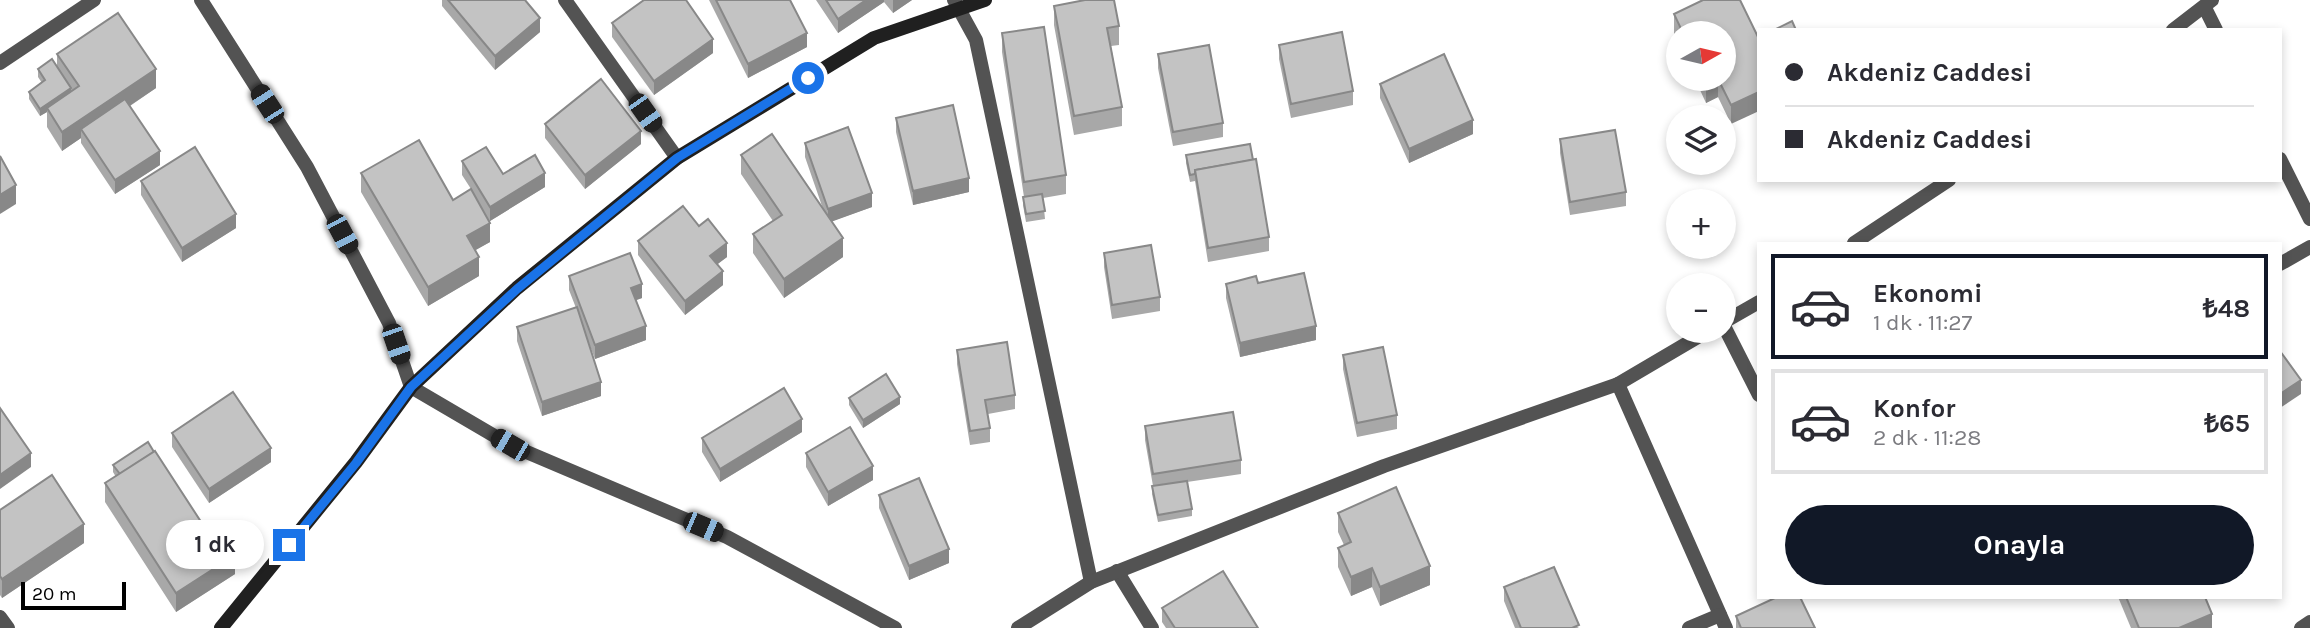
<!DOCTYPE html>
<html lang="tr">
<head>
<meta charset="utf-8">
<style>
  :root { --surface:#fff; --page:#f7f7f7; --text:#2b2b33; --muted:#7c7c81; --line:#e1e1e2; --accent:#111827 }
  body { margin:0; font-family:Karla,sans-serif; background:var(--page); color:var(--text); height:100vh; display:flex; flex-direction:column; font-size:26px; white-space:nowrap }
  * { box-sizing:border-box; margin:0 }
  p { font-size:23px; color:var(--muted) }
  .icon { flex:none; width:38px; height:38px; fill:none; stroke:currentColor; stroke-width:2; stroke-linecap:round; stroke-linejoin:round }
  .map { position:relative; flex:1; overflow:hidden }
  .sheet { position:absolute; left:1757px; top:242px; width:525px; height:357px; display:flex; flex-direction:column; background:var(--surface); border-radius:0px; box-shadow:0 4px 10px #0003 }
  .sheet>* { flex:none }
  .hud { position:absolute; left:1757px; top:28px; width:525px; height:154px; border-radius:0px; box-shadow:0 4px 10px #0003; display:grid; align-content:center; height:154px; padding:0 28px; background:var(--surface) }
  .needle { width:46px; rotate:82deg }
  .controls { position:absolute; left:1666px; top:21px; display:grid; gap:14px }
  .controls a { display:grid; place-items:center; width:70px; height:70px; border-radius:50%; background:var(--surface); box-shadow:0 4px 10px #0003; font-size:35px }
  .scale { position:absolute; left:21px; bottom:18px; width:105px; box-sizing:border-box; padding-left:7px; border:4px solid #000; border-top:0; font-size:19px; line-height:24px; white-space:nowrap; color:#000; -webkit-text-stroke:5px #fff; paint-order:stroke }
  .end { position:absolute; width:32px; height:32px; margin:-16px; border:9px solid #1a73e8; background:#fff; box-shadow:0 0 0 4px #fff }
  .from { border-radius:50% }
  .bubble { position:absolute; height:49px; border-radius:24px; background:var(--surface); box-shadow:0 4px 10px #0003; font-size:23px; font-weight:700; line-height:49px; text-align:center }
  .car { position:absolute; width:21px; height:42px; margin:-21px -10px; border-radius:9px; box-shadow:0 0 5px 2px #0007; background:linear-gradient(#222 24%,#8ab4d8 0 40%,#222 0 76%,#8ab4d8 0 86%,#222 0) }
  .hud b { display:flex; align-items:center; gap:24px; height:66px; font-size:26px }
  .hud b+b { border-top:2px solid var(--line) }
  .hud i { width:18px; height:18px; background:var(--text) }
  ul { padding:12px 0 0; list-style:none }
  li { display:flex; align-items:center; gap:21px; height:105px; margin:0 14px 10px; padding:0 14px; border:4px solid var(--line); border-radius:0px }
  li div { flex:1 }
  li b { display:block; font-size:26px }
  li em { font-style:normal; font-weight:700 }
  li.selected { border-color:var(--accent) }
  li>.icon { width:63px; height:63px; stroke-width:1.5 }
  .action { display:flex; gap:14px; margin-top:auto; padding:14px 28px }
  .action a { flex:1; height:80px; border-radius:42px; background:var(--accent); color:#fff; font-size:28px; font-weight:700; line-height:80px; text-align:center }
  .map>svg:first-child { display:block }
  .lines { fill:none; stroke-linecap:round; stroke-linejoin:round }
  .street { stroke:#535353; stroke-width:14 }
  .secondary { stroke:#202020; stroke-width:14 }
  .wall { fill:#a8a8a8 }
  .shaded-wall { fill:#888 }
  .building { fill:#c3c3c3; stroke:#888; stroke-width:2 }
  .route { stroke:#1a73e8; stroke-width:9 }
</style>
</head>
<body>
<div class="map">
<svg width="2310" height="628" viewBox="0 0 2310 628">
  <rect width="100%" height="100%" fill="#fff"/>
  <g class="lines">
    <!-- street -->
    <g class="street">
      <path d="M201 0 307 167 389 323 411 387 510 445 727 537 895 628"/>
      <path d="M565 0 677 158"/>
      <path d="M954 0 976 40 1091 582"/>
      <path d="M2205 8 2216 30"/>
      <path d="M2173 30 2212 0"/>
      <path d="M0 63 94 0"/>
      <path d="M2280 159 2310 219"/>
      <path d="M1854 243 1949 180"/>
      <path d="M2280 264 2310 247"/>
      <path d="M1724 322 1759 302"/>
      <path d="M1724 326 1759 395"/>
      <path d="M1618 384 1726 628"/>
      <path d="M1117 571 1152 628"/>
      <path d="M0 617 8 628"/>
      <path d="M1018 628 1091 582 1384 466 1618 384 1708 331"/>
      <path d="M1689 628 1720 615"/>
      <path d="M2301 628 2310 622"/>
    </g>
    <!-- secondary -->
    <path class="secondary" d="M221 628 356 462 411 387 517 288 677 158 874 38 985 0"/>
  </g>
  <!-- wall -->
  <g class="wall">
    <path d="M442 0H525L540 32 495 70 442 6Z"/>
    <path d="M709 0H790L807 47 748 78Z"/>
    <path d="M816 0H912L893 13 884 2 838 33Z"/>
    <path d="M1740 0 1731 124 1718 97 1706 103 1695 79H1724V33H1678V42L1674 33V14Z"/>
    <path d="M1054 6 1119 26V45L1111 46 1122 107V126L1074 135 1054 25Z"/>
    <path d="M612 23 713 53 654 95 612 37Z"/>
    <path d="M1002 33 1066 175V194L1043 198 1045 219 1026 222 1023 205 1024 197 1002 52Z"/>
    <path d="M1279 45 1353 91V105L1291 118 1279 59Z"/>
    <path d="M57 54 156 88 130 106 160 165 115 194 81 143V138L62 151 47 127V112L40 116 29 99V92L42 83 38 77V69L57 66Z"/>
    <path d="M1158 54 1223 123V137L1173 146 1158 68Z"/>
    <path d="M1380 84 1473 134 1409 163 1380 98Z"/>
    <path d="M896 118 969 192 913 205 896 132Z"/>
    <path d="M545 124 641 144 585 189 545 138Z"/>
    <path d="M1560 139 1626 192V206L1570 215 1560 153Z"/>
    <path d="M805 143 872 207 832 221 843 257 784 298 753 253V234L773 221 741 174V155L823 209 805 157Z"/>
    <path d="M1186 155 1253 160 1269 237V251L1208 262 1195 181 1190 182 1186 163Z"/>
    <path d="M462 161 545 187 490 221V242L475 250 479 276 428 306 361 192V173L453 200 471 189 462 175Z"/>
    <path d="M141 181 236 228 182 262 141 195Z"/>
    <path d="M699 226 727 257 717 264 723 285 685 315 638 255V241Z"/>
    <path d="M1104 253 1160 297V311L1112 319 1104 267Z"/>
    <path d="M569 276 642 298 636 300 646 340 595 359 583 328 601 396 542 416 517 341V327L576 308 569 290Z"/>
    <path d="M1258 283 1316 340 1240 357 1226 298V284Z"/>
    <path d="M957 350 1015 395V409L988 414 990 428V442L970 445 957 364Z"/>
    <path d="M1343 355 1397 415V429L1357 437 1343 369Z"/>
    <path d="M849 398 900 404 863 428 849 405Z"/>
    <path d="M1145 426 1241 460V474L1187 482 1192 509V516L1158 522 1152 494 1153 486 1145 440Z"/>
    <path d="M802 432 720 482 702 452V438Z"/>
    <path d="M172 433 271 462 209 503 172 447Z"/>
    <path d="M154 452 235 574 176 612 105 502V483L116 477 113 472V465Z"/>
    <path d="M806 453 873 480 828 506 806 467Z"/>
    <path d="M879 495 949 563 909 580 879 508Z"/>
    <path d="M0 510 84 543 2 598 0 595Z"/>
    <path d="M1338 513 1430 585 1380 606 1372 587 1351 596 1338 567V548L1344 545 1338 532Z"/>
    <path d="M1504 587 1579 628H1515L1504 601Z"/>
    <path d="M2118 597H2205L2212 628H2131Z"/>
    <path d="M1162 608 1258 628H1166L1162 622Z"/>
    <path d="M1736 616 1815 628H1736Z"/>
  </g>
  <!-- shaded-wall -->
  <g class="shaded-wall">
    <path d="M866 0H884V2L838 33V19Z"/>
    <path d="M893 0H912L893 13Z"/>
    <path d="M540 18V32L495 70V56Z"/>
    <path d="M807 33V47L748 78V64Z"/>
    <path d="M713 39V53L654 95V81Z"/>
    <path d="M156 69V88L86 135 81 129V138L62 151V132Z"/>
    <path d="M1718 79V97L1706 103V84Z"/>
    <path d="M71 88V95L47 108V112L40 116V109Z"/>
    <path d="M1759 92V111L1731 124V105Z"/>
    <path d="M1473 120V134L1409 163V149Z"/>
    <path d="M641 131V144L585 189V175Z"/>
    <path d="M160 151V165L115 194V180Z"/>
    <path d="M545 173V187L490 221V207Z"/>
    <path d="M969 178V192L913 205V191Z"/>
    <path d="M16 185V204L0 214V195Z"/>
    <path d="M872 193V207L828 223V209Z"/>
    <path d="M236 214V228L182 262V248Z"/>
    <path d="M490 223V242L467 255V236Z"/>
    <path d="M843 238V257L784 298V279Z"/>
    <path d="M727 243V257L710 270V256Z"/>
    <path d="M479 257V276L428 306V287Z"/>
    <path d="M723 271V285L685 315V301Z"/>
    <path d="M642 284V298L631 302V288Z"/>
    <path d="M646 326V340L595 359V345Z"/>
    <path d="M1316 326V340L1240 357V343Z"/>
    <path d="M2301 380V394L2280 408V394Z"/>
    <path d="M601 382V396L542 416V402Z"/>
    <path d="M900 397V404L863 428V420Z"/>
    <path d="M802 419V432L720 482V469Z"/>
    <path d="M271 448V462L209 503V489Z"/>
    <path d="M31 453V467L0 489V475Z"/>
    <path d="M873 466V480L828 506V492Z"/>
    <path d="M84 524V543L2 598V579Z"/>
    <path d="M949 549V563L909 580V566Z"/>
    <path d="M235 555V574L176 612V593Z"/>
    <path d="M1430 566V585L1380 606V587Z"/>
    <path d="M1372 568V587L1351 596V577Z"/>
    <path d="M2212 614V628H2179Z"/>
  </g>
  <!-- building -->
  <g class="building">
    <path d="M448 0H525L540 18 495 56Z"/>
    <path d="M644 0H686L713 39 654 81 612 23Z"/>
    <path d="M716 0H790L807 33 748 64Z"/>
    <path d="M826 0H866L838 19Z"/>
    <path d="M1085 0H1114L1119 26 1107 28 1122 107 1074 116 1054 6Z"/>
    <path d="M1703 0H1740L1758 37H1759V92L1731 105 1718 79H1724V33H1683L1674 14Z"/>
    <path d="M118 13 156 69 62 132 47 108 79 86 57 54Z"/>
    <path d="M1792 21 1796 30H1774Z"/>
    <path d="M1044 27 1066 175 1024 182 1002 33Z"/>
    <path d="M1342 32 1353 91 1291 104 1279 45Z"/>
    <path d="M1209 45 1223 123 1173 132 1158 54Z"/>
    <path d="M1444 54 1473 120 1409 149 1380 84Z"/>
    <path d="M52 59 71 88 40 109 29 92 45 80 38 69Z"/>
    <path d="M601 79 641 131 585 175 545 124Z"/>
    <path d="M1704 79H1718L1706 84Z"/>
    <path d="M125 99 160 151 115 180 81 129Z"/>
    <path d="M953 105 969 178 913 191 896 118Z"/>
    <path d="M848 127 872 193 828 209 805 143Z"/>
    <path d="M1615 130 1626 192 1570 202 1560 139Z"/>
    <path d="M772 134 843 238 784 279 753 234 782 215 741 155Z"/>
    <path d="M419 140 453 200 471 189 490 223 467 236 479 257 428 287 361 173Z"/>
    <path d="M1250 144 1253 160 1195 170V174L1190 175 1186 155Z"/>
    <path d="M195 147 236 214 182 248 141 181Z"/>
    <path d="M486 147 503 174 535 155 545 173 490 207 462 161Z"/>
    <path d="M0 156 16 185 0 195Z"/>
    <path d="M1256 159 1269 237 1208 248 1195 170Z"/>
    <path d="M1042 194 1045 211 1026 214 1023 197Z"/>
    <path d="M683 206 699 226 708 219 727 243 710 256 723 271 685 301 638 241Z"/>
    <path d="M1151 245 1160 297 1112 305 1104 253Z"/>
    <path d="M630 253 642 284 631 288 646 326 595 345 569 276Z"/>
    <path d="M1304 273 1316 326 1240 343 1226 284 1256 276 1258 283Z"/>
    <path d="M577 307 601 382 542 402 517 327Z"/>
    <path d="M1007 342 1015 395 985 400 990 428 970 431 957 350Z"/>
    <path d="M1383 347 1397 415 1357 423 1343 355Z"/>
    <path d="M2280 351 2301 380 2280 394Z"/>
    <path d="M886 374 900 397 863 420 849 398Z"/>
    <path d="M784 388 802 419 720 469 702 438Z"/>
    <path d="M233 392 271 448 209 489 172 433Z"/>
    <path d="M0 408 31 453 0 475Z"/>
    <path d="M1233 412 1241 460 1153 474 1145 426Z"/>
    <path d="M850 427 873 466 828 492 806 453Z"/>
    <path d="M148 442 154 452 120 474 113 465Z"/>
    <path d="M155 451 207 531 215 525 235 555 176 593 105 483Z"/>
    <path d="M52 475 84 524 2 579 0 576V510Z"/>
    <path d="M919 478 949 549 909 566 879 495Z"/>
    <path d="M1187 481 1192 509 1158 515 1152 486Z"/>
    <path d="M1396 487 1430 566 1380 587 1372 568 1351 577 1338 548 1351 542 1338 513Z"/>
    <path d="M1554 567 1579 625 1572 628H1521L1504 587Z"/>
    <path d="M1223 571 1258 628H1175L1162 608Z"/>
    <path d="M1777 597H1800L1815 628H1741L1736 616Z"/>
    <path d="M2126 597H2205L2212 614 2179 628H2139Z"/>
  </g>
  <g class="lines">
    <!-- route -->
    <path class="route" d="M289 545 356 463 411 387 517 289 677 158 808 78"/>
  </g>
</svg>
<div class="controls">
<a><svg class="needle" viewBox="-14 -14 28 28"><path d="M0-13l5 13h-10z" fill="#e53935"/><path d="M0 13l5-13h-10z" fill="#7c7c81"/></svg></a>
<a><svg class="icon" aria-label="layers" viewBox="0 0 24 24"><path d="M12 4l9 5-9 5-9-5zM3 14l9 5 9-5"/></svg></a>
<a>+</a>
<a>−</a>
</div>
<div class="scale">20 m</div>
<i class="end from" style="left:808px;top:78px"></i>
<i class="end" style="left:289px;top:545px"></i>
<div class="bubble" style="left:166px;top:520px;width:98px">1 dk</div>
<i class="car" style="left:267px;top:104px;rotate:327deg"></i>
<i class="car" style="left:645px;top:113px;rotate:145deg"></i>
<i class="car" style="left:342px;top:234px;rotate:152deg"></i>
<i class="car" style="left:396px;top:344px;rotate:161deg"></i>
<i class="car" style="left:510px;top:445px;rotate:300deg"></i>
<i class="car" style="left:703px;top:527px;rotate:113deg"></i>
<div class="hud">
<b><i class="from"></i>Akdeniz Caddesi</b>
<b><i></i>Akdeniz Caddesi</b>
</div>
<section class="sheet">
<ul>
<li class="selected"><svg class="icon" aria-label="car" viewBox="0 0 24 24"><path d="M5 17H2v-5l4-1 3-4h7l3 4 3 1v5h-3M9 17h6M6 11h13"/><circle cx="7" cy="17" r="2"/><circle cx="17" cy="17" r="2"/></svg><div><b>Ekonomi</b><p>1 dk · 11:27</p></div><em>₺48</em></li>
<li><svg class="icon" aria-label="car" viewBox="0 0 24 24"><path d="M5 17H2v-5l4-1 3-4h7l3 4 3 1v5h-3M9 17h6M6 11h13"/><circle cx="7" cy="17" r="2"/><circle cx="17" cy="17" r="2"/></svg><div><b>Konfor</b><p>2 dk · 11:28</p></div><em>₺65</em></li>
</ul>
<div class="action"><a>Onayla</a></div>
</section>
</div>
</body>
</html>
